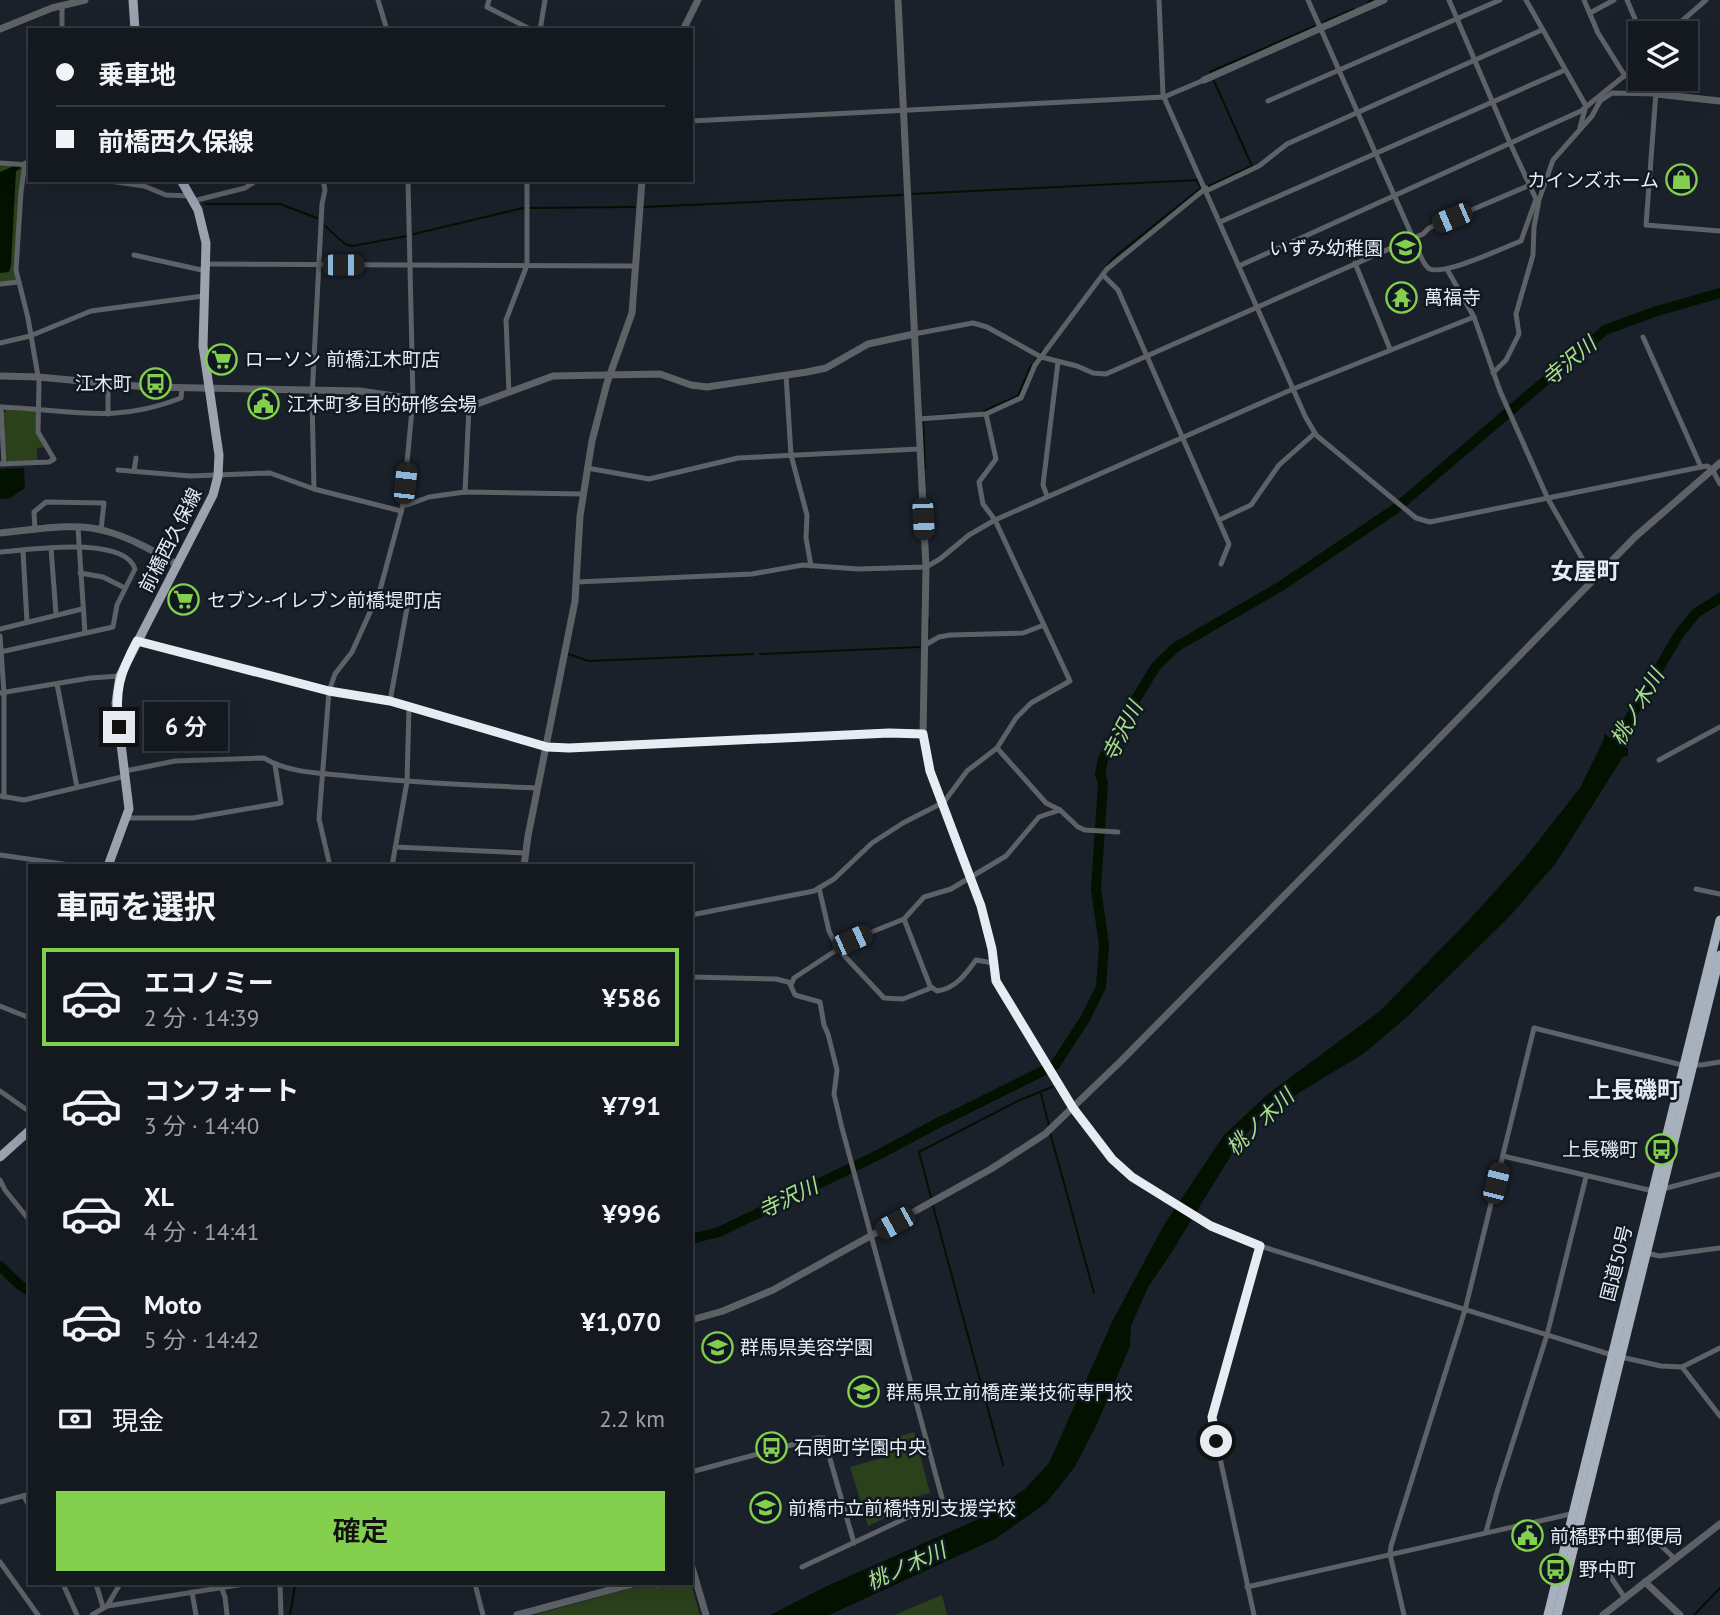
<!DOCTYPE html>
<html lang="ja">
<head>
<meta charset="utf-8">
<style>
  :root { --surface:#141920; --page:#1d2229; --text:#f1f3f6; --muted:#9da0a5; --line:#33383e; --accent:#84cf4d }
  body { margin:0; font-family:"PT Sans","Noto Sans JP",sans-serif; background:var(--page); color:var(--text); height:100vh; display:flex; flex-direction:column; font-size:26px; white-space:nowrap }
  * { box-sizing:border-box; margin:0 }
  p { font-size:23px; color:var(--muted) }
  .icon { flex:none; width:38px; height:38px; fill:none; stroke:currentColor; stroke-width:2; stroke-linecap:round; stroke-linejoin:round }
  .map { position:relative; flex:1; overflow:hidden }
  .details { position:absolute; left:28px; top:864px; width:665px; height:721px; display:flex; flex-direction:column; background:var(--surface); border-radius:0px; box-shadow:0 7px 28px #0002,0 0 0 2px var(--line) }
  .details>* { flex:none }
  .guide { position:absolute; left:28px; top:28px; width:665px; height:154px; border-radius:0px; box-shadow:0 7px 28px #0002,0 0 0 2px var(--line); display:grid; align-content:center; height:154px; padding:0 28px; background:var(--surface) }
  .buttons { position:absolute; left:1628px; top:21px; display:grid; gap:14px }
  .buttons a { display:grid; place-items:center; width:70px; height:70px; border-radius:0px; background:var(--surface); box-shadow:0 7px 28px #0002,0 0 0 2px var(--line); font-size:35px }
  .end { position:absolute; width:32px; height:32px; margin:-16px; border:9px solid #e7ecf3; background:#111; box-shadow:0 0 0 4px #111 }
  .from { border-radius:50% }
  .bubble { position:absolute; height:49px; border-radius:0px; background:var(--surface); box-shadow:0 7px 28px #0002,0 0 0 2px var(--line); font-size:23px; font-weight:600; line-height:49px; text-align:center }
  .car { position:absolute; width:21px; height:42px; margin:-21px -10px; border-radius:9px; box-shadow:0 0 5px 2px #0007; background:linear-gradient(#222 24%,#8ab4d8 0 40%,#222 0 76%,#8ab4d8 0 86%,#222 0) }
  .guide b { display:flex; align-items:center; gap:24px; height:66px; font-size:26px }
  .guide b+b { border-top:2px solid var(--line) }
  .guide i { width:18px; height:18px; background:var(--text) }
  ul { padding:0; list-style:none }
  li { display:flex; align-items:center; gap:21px; height:98px; margin:0 14px 10px; padding:0 14px; border:4px solid transparent; border-radius:0px }
  li div { flex:1 }
  li b { display:block; font-size:26px }
  li em { font-style:normal; font-weight:600 }
  li.on { border-color:var(--accent) }
  li>.icon { width:63px; height:63px; stroke-width:1.5 }
  h2 { padding:0 28px; font-size:32px; line-height:84px }
  .pay { display:flex; align-items:center; gap:18px; height:77px; padding:0 28px; font-size:26px }
  .pay p { margin-inline-start:auto }
  .action { display:flex; gap:14px; margin-top:auto; padding:14px 28px }
  .action a { flex:1; height:80px; border-radius:0px; background:var(--accent); color:#111; font-size:28px; font-weight:600; line-height:80px; text-align:center }
  .map>svg:first-child { display:block }
  .green { fill:#2b411c }
  .water { fill:#021100 }
  .lines { fill:none; stroke-linecap:round; stroke-linejoin:round }
  .stream { stroke:#021100; stroke-width:2 }
  .river { stroke:#021100; stroke-width:10 }
  .minor { stroke:#5e6267; stroke-width:5 }
  .tertiary { stroke:#5e6267; stroke-width:7 }
  .primary { stroke:#9ba3af; stroke-width:9 }
  .trunk { stroke:#a7b0bd; stroke-width:9 }
  .route { stroke:#e7ecf3; stroke-width:9 }
  .labels { text-anchor:middle; dominant-baseline:central; stroke-width:5; stroke-linejoin:round; paint-order:stroke }
  .poi-label { font-size:19px; fill:#e7ecf3; stroke:#101822; text-anchor:start }
  .street-label { font-size:19px; fill:#e7ecf3; stroke:#101822 }
  .water-label { font-size:21px; font-style:italic; fill:#a8e085; stroke:#101822 }
  .quarter-label { font-size:23px; font-weight:bold; fill:#e7ecf3; stroke:#101822 }
</style>
</head>
<body>
<div class="map">
<svg width="1720" height="1615" viewBox="0 0 1720 1615">
  <rect width="100%" height="100%" fill="#1a212b"/>
  <!-- green -->
  <g class="green">
    <path d="M22 164 16 280 0 282V165Z"/>
    <path d="M7 409 35 410 38 412 35 431 46 447 37 448V460L10 462 6 460 4 413Z"/>
    <path d="M914 1432 930 1493 907 1499 893 1514 868 1526 850 1467 889 1456 886 1440Z"/>
    <path d="M647 1584H691L700 1615H534Z"/>
    <path d="M942 1595 947 1615H894Z"/>
  </g>
  <!-- water -->
  <g class="water">
    <path d="M16 165H20V169L16 171 11 265 9 272 0 273V172Z"/>
    <path d="M24 468 25 488 10 498 0 499V469Z"/>
    <path d="M1604 734 1628 749V756L1623 757 1556 863 1510 916 1408 1016 1363 1054 1305 1089 1263 1117 1241 1139 1168 1258 1148 1287 1131 1326 1130 1346 1096 1426 1074 1468 1046 1503 995 1539 829 1615H770L827 1586 983 1517 1025 1489 1049 1463 1113 1320 1164 1225 1224 1135 1268 1094 1380 1011 1470 919 1524 859 1580 788 1604 739Z"/>
  </g>
  <g class="lines">
    <!-- stream -->
    <g class="stream">
      <path d="M1368 2 1373 0"/>
      <path d="M1324 22 1354 9"/>
      <path d="M1210 72 1315 26"/>
      <path d="M1209 186 1252 166 1214 81"/>
      <path d="M912 194 1197 180 1201 188 1112 259 1107 266"/>
      <path d="M205 204H280L317 218"/>
      <path d="M644 207 902 195"/>
      <path d="M325 226 345 244 352 246 407 236"/>
      <path d="M414 234 523 208 635 207"/>
      <path d="M984 411 1018 396 1030 368 1042 351"/>
      <path d="M923 417 954 414"/>
      <path d="M923 422 925 469"/>
      <path d="M928 638 929 618"/>
      <path d="M568 654 589 661 753 654"/>
      <path d="M760 654 920 647"/>
      <path d="M1041 1094 1049 1126"/>
      <path d="M1050 1132 1094 1293"/>
      <path d="M931 1197 919 1152 1018 1101 1052 1087"/>
      <path d="M933 1206 1003 1465"/>
      <path d="M290 1615 295 1586"/>
      <path d="M1694 1615 1720 1588"/>
    </g>
    <!-- river -->
    <g class="river">
      <path d="M1610 752 1679 634 1696 613 1720 598"/>
      <path d="M691 1239 719 1232 880 1154 934 1125 1055 1065 1085 1019 1101 987 1104 945 1096 889 1103 783 1100 774 1103 759 1117 730 1156 666 1176 647 1281 586 1395 509 1605 330 1657 311 1720 293"/>
      <path d="M0 1266 20 1285 30 1292"/>
    </g>
    <!-- minor -->
    <g class="minor">
      <path d="M378 0 387 30"/>
      <path d="M489 0 487 7 532 30"/>
      <path d="M1159 0 1163 95 1305 416 1316 435 1416 518 1430 522 1701 467 1707 466 1712 469 1720 484"/>
      <path d="M1308 0 1413 238C1417 247 1421 261 1428 268 1440 278 1505 247 1521 241L1536 199 1510 143 1449 0"/>
      <path d="M1526 0 1586 106 1580 127"/>
      <path d="M1584 0 1598 33 1625 76"/>
      <path d="M1627 0 1641 33"/>
      <path d="M1590 13 1614 0"/>
      <path d="M62 30V5"/>
      <path d="M540 30 545 0"/>
      <path d="M1668 33 1706 0"/>
      <path d="M1657 79 1646 225 1720 231"/>
      <path d="M1268 101 1500 0"/>
      <path d="M691 121 1164 97 1204 80"/>
      <path d="M0 163 30 165"/>
      <path d="M103 180 144 186 166 195 190 196"/>
      <path d="M1206 191 1259 166 1287 144 1542 30"/>
      <path d="M193 201 245 188 257 180"/>
      <path d="M1220 222 1565 70"/>
      <path d="M134 255 206 271"/>
      <path d="M1355 263 1390 349"/>
      <path d="M206 264 636 266"/>
      <path d="M1239 266 1581 111 1640 63"/>
      <path d="M1448 271 1474 317 1500 391 1548 499 1594 579"/>
      <path d="M1103 275 1118 290 1229 544 1221 564"/>
      <path d="M0 284 19 282"/>
      <path d="M914 334 973 323 987 327 1041 357 1077 366 1093 373 1106 374 1423 234 1429 228 1530 185"/>
      <path d="M1643 337 1701 467"/>
      <path d="M0 343 30 336 91 311 203 296"/>
      <path d="M1493 373 1506 360 1519 334 1516 314 1533 255 1534 227 1539 200 1553 160 1592 116 1600 101 1612 93 1656 94"/>
      <path d="M786 375 791 455 807 515 806 538 811 566"/>
      <path d="M108 384V414"/>
      <path d="M509 393 506 320 527 265V180"/>
      <path d="M0 407C68 409 113 425 181 398L182 388"/>
      <path d="M1 407 4 464"/>
      <path d="M918 419 986 414 1021 398 1035 365 1107 269 1206 188"/>
      <path d="M0 464 49 462 54 459 38 432 39 382 28 318 16 270 21 192 25 163"/>
      <path d="M587 468 649 479 738 458 919 449"/>
      <path d="M118 470 190 476 270 473 314 489 401 511"/>
      <path d="M134 471 136 458"/>
      <path d="M314 489 312 398 322 204 325 190 323 180"/>
      <path d="M465 492 469 407"/>
      <path d="M1047 496 1043 485 1058 362"/>
      <path d="M403 505H407L429 497 465 492 582 494"/>
      <path d="M1219 520 1251 505 1279 465 1315 433"/>
      <path d="M78 528 85 633"/>
      <path d="M35 530 34 512 46 502 104 503 101 530"/>
      <path d="M51 548 56 614"/>
      <path d="M23 551 27 622"/>
      <path d="M0 552C28 550 124 535 135 569L117 605 113 627 0 652"/>
      <path d="M80 573 103 577 125 588"/>
      <path d="M577 582 752 574 803 565 858 569 926 567 940 559 969 535 995 520 1293 389 1474 317"/>
      <path d="M0 629 82 609"/>
      <path d="M0 636 4 693V797"/>
      <path d="M137 641 329 691 390 701 547 747 569 748 889 733 923 735"/>
      <path d="M925 645 939 637 950 635 1023 633 1044 625"/>
      <path d="M57 684 77 787"/>
      <path d="M0 693 90 678 120 676"/>
      <path d="M390 701 409 597"/>
      <path d="M997 748 1046 803 1060 810 1078 827 1085 830 1118 832"/>
      <path d="M1659 760 1720 727"/>
      <path d="M125 771 175 761 264 758C288 773 321 773 348 776 411 783 474 785 538 788"/>
      <path d="M0 796 24 800 126 776"/>
      <path d="M127 818H193L281 803 275 765"/>
      <path d="M395 847 525 853"/>
      <path d="M0 855 77 866"/>
      <path d="M330 866 319 819 329 691 335 674 352 652 380 590 403 505 413 399 408 180"/>
      <path d="M392 866 407 782 409 707"/>
      <path d="M819 888 829 931 838 949 884 998 903 999 931 988"/>
      <path d="M1696 889 1720 894"/>
      <path d="M691 915 814 891 834 879 872 843 903 823 944 802 967 771 997 748 1016 718 1031 703 1070 681 995 520 983 504 979 482 996 459 986 414"/>
      <path d="M904 919 930 986 937 991C955 989 966 974 976 960L993 963"/>
      <path d="M691 977 776 979 792 983 794 978 838 949 839 945 904 919 924 897 951 889 1006 856 1039 817 1060 810"/>
      <path d="M790 984 795 995 820 1002 824 1025 828 1034 837 1070 834 1094 842 1128 942 1498 938 1503 802 1567"/>
      <path d="M0 1006 30 1018"/>
      <path d="M0 1091 30 1112"/>
      <path d="M1073 1108 1113 1159 1132 1177 1211 1226 1260 1246 1612 1355 1661 1366 1682 1367 1720 1348"/>
      <path d="M1503 1156 1653 1191"/>
      <path d="M0 1180 5 1190 30 1221"/>
      <path d="M1663 1189 1720 1174"/>
      <path d="M1647 1253 1659 1256 1720 1248"/>
      <path d="M1682 1367 1720 1416"/>
      <path d="M691 1472 817 1438H824L854 1543"/>
      <path d="M24 1496 30 1508"/>
      <path d="M0 1502 30 1494"/>
      <path d="M1486 1532 1497 1492 1547 1335 1586 1177"/>
      <path d="M1647 1532 1675 1559"/>
      <path d="M0 1562 38 1615"/>
      <path d="M1610 1576 1625 1598"/>
      <path d="M63 1584 77 1615"/>
      <path d="M96 1584 103 1607"/>
      <path d="M220 1584 225 1597 227 1615"/>
      <path d="M280 1584 281 1615"/>
      <path d="M475 1584 483 1615"/>
      <path d="M657 1584 658 1585"/>
      <path d="M1247 1587 1575 1513"/>
      <path d="M192 1592 196 1615"/>
      <path d="M107 1606 120 1584"/>
      <path d="M92 1615 107 1606 244 1584"/>
      <path d="M1254 1615 1212 1421 1260 1246"/>
      <path d="M1404 1615 1390 1554 1391 1546 1465 1310 1534 1028 1678 1064 1701 1065 1720 1062"/>
    </g>
    <!-- tertiary -->
    <g class="tertiary">
      <path d="M898 0 926 567 923 735 930 771 981 906 992 949 996 981 1073 1108"/>
      <path d="M0 29 52 8 85 0"/>
      <path d="M683 30 698 0"/>
      <path d="M1204 80 1384 0"/>
      <path d="M1656 94 1720 101"/>
      <path d="M0 376 38 377 147 387 360 391 469 407 553 376 660 374 691 385 707 387 807 372 826 368 868 344 914 334"/>
      <path d="M0 533C34 530 76 521 109 532 133 539 155 552 178 565"/>
      <path d="M524 866 528 836 575 601 580 516 592 441 607 383 632 313 642 180"/>
      <path d="M691 1320 723 1311 773 1290 991 1169 1045 1134 1121 1061 1412 766 1635 537 1720 463"/>
      <path d="M691 1564 706 1615"/>
      <path d="M1645 1582 1680 1615"/>
      <path d="M517 1615 632 1584"/>
      <path d="M1603 1615 1720 1524"/>
    </g>
    <!-- primary -->
    <g class="primary">
      <path d="M133 0 135 30"/>
      <path d="M108 866 129 809 116 703 120 676 213 495 218 476 219 455 203 346 206 243 198 210 181 180"/>
      <path d="M0 1157 30 1130"/>
    </g>
    <!-- trunk -->
    <g class="trunk">
      <path d="M1548 1615 1720 920"/>
      <path d="M1557 1615 1720 955"/>
    </g>
  </g>
  <g class="lines">
    <!-- route -->
    <path class="route" d="M119 727C114 690 120 673 137 641L329 691 390 701 547 747 569 748 889 733 923 734 930 771 981 906 992 949 996 981 1073 1108 1112 1159 1132 1177 1211 1226 1260 1246 1212 1417 1216 1441"/>
  </g>
  <!-- icons -->
  <defs>
    <symbol id="shop-ring" viewBox="-11 -11 22 22"><circle r="9.5" fill="#101822" stroke="#84cf4d" stroke-width="1.5"/><path d="M-5-2.5h2.3a2.7 3.5 0 0 1 5.4 0H5L5.5 6h-11ZM-1.5-2.5h3a1.5 2.3 0 0 0-3 0Z" fill="#84cf4d"/></symbol>
    <symbol id="school-ring" viewBox="-11 -11 22 22"><circle r="9.5" fill="#101822" stroke="#84cf4d" stroke-width="1.5"/><path d="M0-5L7-2L0 1L-7-2ZM-4 1L0 2.5L4 1V4Q0 6-4 4Z" fill="#84cf4d"/></symbol>
    <symbol id="temple-ring" viewBox="-11 -11 22 22"><circle r="9.5" fill="#101822" stroke="#84cf4d" stroke-width="1.5"/><path d="M0-6L5-2H3V0L6.5 2.5H4V6H1.5V3h-3V6H-4V2.5H-6.5L-3 0V-2H-5Z" fill="#84cf4d"/></symbol>
    <symbol id="supermarket-ring" viewBox="-11 -11 22 22"><circle r="9.5" fill="#101822" stroke="#84cf4d" stroke-width="1.5"/><path d="M-6-5.5h2.5l.6 2H6L4.5 2H-2.5L-4.4-4H-6ZM-1.5 3.2a1.3 1.3 0 1 0 .1 0ZM3 3.2a1.3 1.3 0 1 0 .1 0Z" fill="#84cf4d"/></symbol>
    <symbol id="bus-ring" viewBox="-11 -11 22 22"><circle r="9.5" fill="#101822" stroke="#84cf4d" stroke-width="1.5"/><path d="M-5-6H5V4H4V6H2V4H-2V6H-4V4H-5ZM-3.5-4V0h7V-4ZM-3.5 1.2v1.5H-2V1.2ZM2 1.2v1.5H3.5V1.2Z" fill="#84cf4d"/></symbol>
    <symbol id="civic-ring" viewBox="-11 -11 22 22"><circle r="9.5" fill="#101822" stroke="#84cf4d" stroke-width="1.5"/><path d="M-.6-6.5H3V-4.5H.6V-3L4-1V1h2V6H-6V1h2V-1L-.6-3ZM-1.2 2.5V6h2.4V2.5Z" fill="#84cf4d"/></symbol>
    <symbol id="university-ring" viewBox="-11 -11 22 22"><circle r="9.5" fill="#101822" stroke="#84cf4d" stroke-width="1.5"/><path d="M0-5L7-2L0 1L-7-2ZM-4 1L0 2.5L4 1V4Q0 6-4 4Z" fill="#84cf4d"/></symbol>
  </defs>
  <g fill-rule="evenodd">
    <use href="#shop-ring" x="1664" y="162" width="35" height="35"/>
    <use href="#school-ring" x="1388" y="230" width="35" height="35"/>
    <use href="#temple-ring" x="1384" y="280" width="35" height="35"/>
    <use href="#supermarket-ring" x="204" y="342" width="35" height="35"/>
    <use href="#bus-ring" x="138" y="366" width="35" height="35"/>
    <use href="#civic-ring" x="246" y="386" width="35" height="35"/>
    <use href="#supermarket-ring" x="166" y="582" width="35" height="35"/>
    <use href="#bus-ring" x="1644" y="1132" width="35" height="35"/>
    <use href="#university-ring" x="700" y="1330" width="35" height="35"/>
    <use href="#university-ring" x="846" y="1374" width="35" height="35"/>
    <use href="#bus-ring" x="754" y="1430" width="35" height="35"/>
    <use href="#school-ring" x="748" y="1490" width="35" height="35"/>
    <use href="#civic-ring" x="1510" y="1518" width="35" height="35"/>
    <use href="#bus-ring" x="1538" y="1552" width="35" height="35"/>
  </g>
  <g class="labels">
    <!-- poi labels -->
    <g class="poi-label">
      <text x="1659" y="180" text-anchor="end">カインズホーム</text>
      <text x="1383" y="248" text-anchor="end">いずみ幼稚園</text>
      <text x="1424" y="297">萬福寺</text>
      <text x="245" y="359">ローソン 前橋江木町店</text>
      <text x="132" y="383" text-anchor="end">江木町</text>
      <text x="287" y="404">江木町多目的研修会場</text>
      <text x="207" y="600">セブン-イレブン前橋堤町店</text>
      <text x="1638" y="1149" text-anchor="end">上長磯町</text>
      <text x="740" y="1347">群馬県美容学園</text>
      <text x="886" y="1392">群馬県立前橋産業技術専門校</text>
      <text x="794" y="1447">石関町学園中央</text>
      <text x="788" y="1508">前橋市立前橋特別支援学校</text>
      <text x="1550" y="1536">前橋野中郵便局</text>
      <text x="1579" y="1569">野中町</text>
    </g>
    <!-- street labels -->
    <g class="street-label">
      <text transform="translate(170 540) rotate(-63)">前橋西久保線</text>
      <text transform="translate(1616 1263) rotate(-76)">国道50号</text>
    </g>
    <!-- water labels -->
    <g class="water-label">
      <text transform="translate(1569 361) rotate(-40)">寺沢川</text>
      <text transform="translate(1637 707) rotate(-60)">桃ノ木川</text>
      <text transform="translate(1122 731) rotate(-63)">寺沢川</text>
      <text transform="translate(1260 1122) rotate(-44)">桃ノ木川</text>
      <text transform="translate(788 1198) rotate(-26)">寺沢川</text>
      <text transform="translate(906 1566) rotate(-24)">桃ノ木川</text>
    </g>
    <!-- quarter labels -->
    <g class="quarter-label">
      <text x="1585" y="570">女屋町</text>
      <text x="1634" y="1089">上長磯町</text>
    </g>
  </g>
</svg>
<div class="buttons">
<a><svg class="icon" aria-label="layers" viewBox="0 0 24 24"><path d="M12 4l9 5-9 5-9-5zM3 14l9 5 9-5"/></svg></a>
</div>
<i class="end from" style="left:1216px;top:1441px"></i>
<i class="end" style="left:119px;top:727px"></i>
<div class="bubble" style="left:144px;top:702px;width:84px">6 分</div>
<i class="car" style="left:1452px;top:218px;rotate:247deg"></i>
<i class="car" style="left:343px;top:265px;rotate:90deg"></i>
<i class="car" style="left:405px;top:483px;rotate:6deg"></i>
<i class="car" style="left:923px;top:519px;rotate:177deg"></i>
<i class="car" style="left:852px;top:940px;rotate:66deg"></i>
<i class="car" style="left:1496px;top:1183px;rotate:14deg"></i>
<i class="car" style="left:895px;top:1223px;rotate:241deg"></i>
<div class="guide">
<b><i class="from"></i>乗車地</b>
<b><i></i>前橋西久保線</b>
</div>
<section class="details">
<h2>車両を選択</h2>
<ul>
<li class="on"><svg class="icon" aria-label="car" viewBox="0 0 24 24"><path d="M5 17H2v-5l4-1 3-4h7l3 4 3 1v5h-3M9 17h6M6 11h13"/><circle cx="7" cy="17" r="2"/><circle cx="17" cy="17" r="2"/></svg><div><b>エコノミー</b><p>2 分 · 14:39</p></div><em>¥586</em></li>
<li><svg class="icon" aria-label="car" viewBox="0 0 24 24"><path d="M5 17H2v-5l4-1 3-4h7l3 4 3 1v5h-3M9 17h6M6 11h13"/><circle cx="7" cy="17" r="2"/><circle cx="17" cy="17" r="2"/></svg><div><b>コンフォート</b><p>3 分 · 14:40</p></div><em>¥791</em></li>
<li><svg class="icon" aria-label="car" viewBox="0 0 24 24"><path d="M5 17H2v-5l4-1 3-4h7l3 4 3 1v5h-3M9 17h6M6 11h13"/><circle cx="7" cy="17" r="2"/><circle cx="17" cy="17" r="2"/></svg><div><b>XL</b><p>4 分 · 14:41</p></div><em>¥996</em></li>
<li><svg class="icon" aria-label="car" viewBox="0 0 24 24"><path d="M5 17H2v-5l4-1 3-4h7l3 4 3 1v5h-3M9 17h6M6 11h13"/><circle cx="7" cy="17" r="2"/><circle cx="17" cy="17" r="2"/></svg><div><b>Moto</b><p>5 分 · 14:42</p></div><em>¥1,070</em></li>
</ul>
<div class="pay"><svg class="icon" aria-label="cash" viewBox="0 0 24 24"><path d="M3 7h18v10H3z"/><circle cx="12" cy="12" r="2"/></svg>現金<p>2.2 km</p></div>
<div class="action"><a>確定</a></div>
</section>
</div>
</body>
</html>
